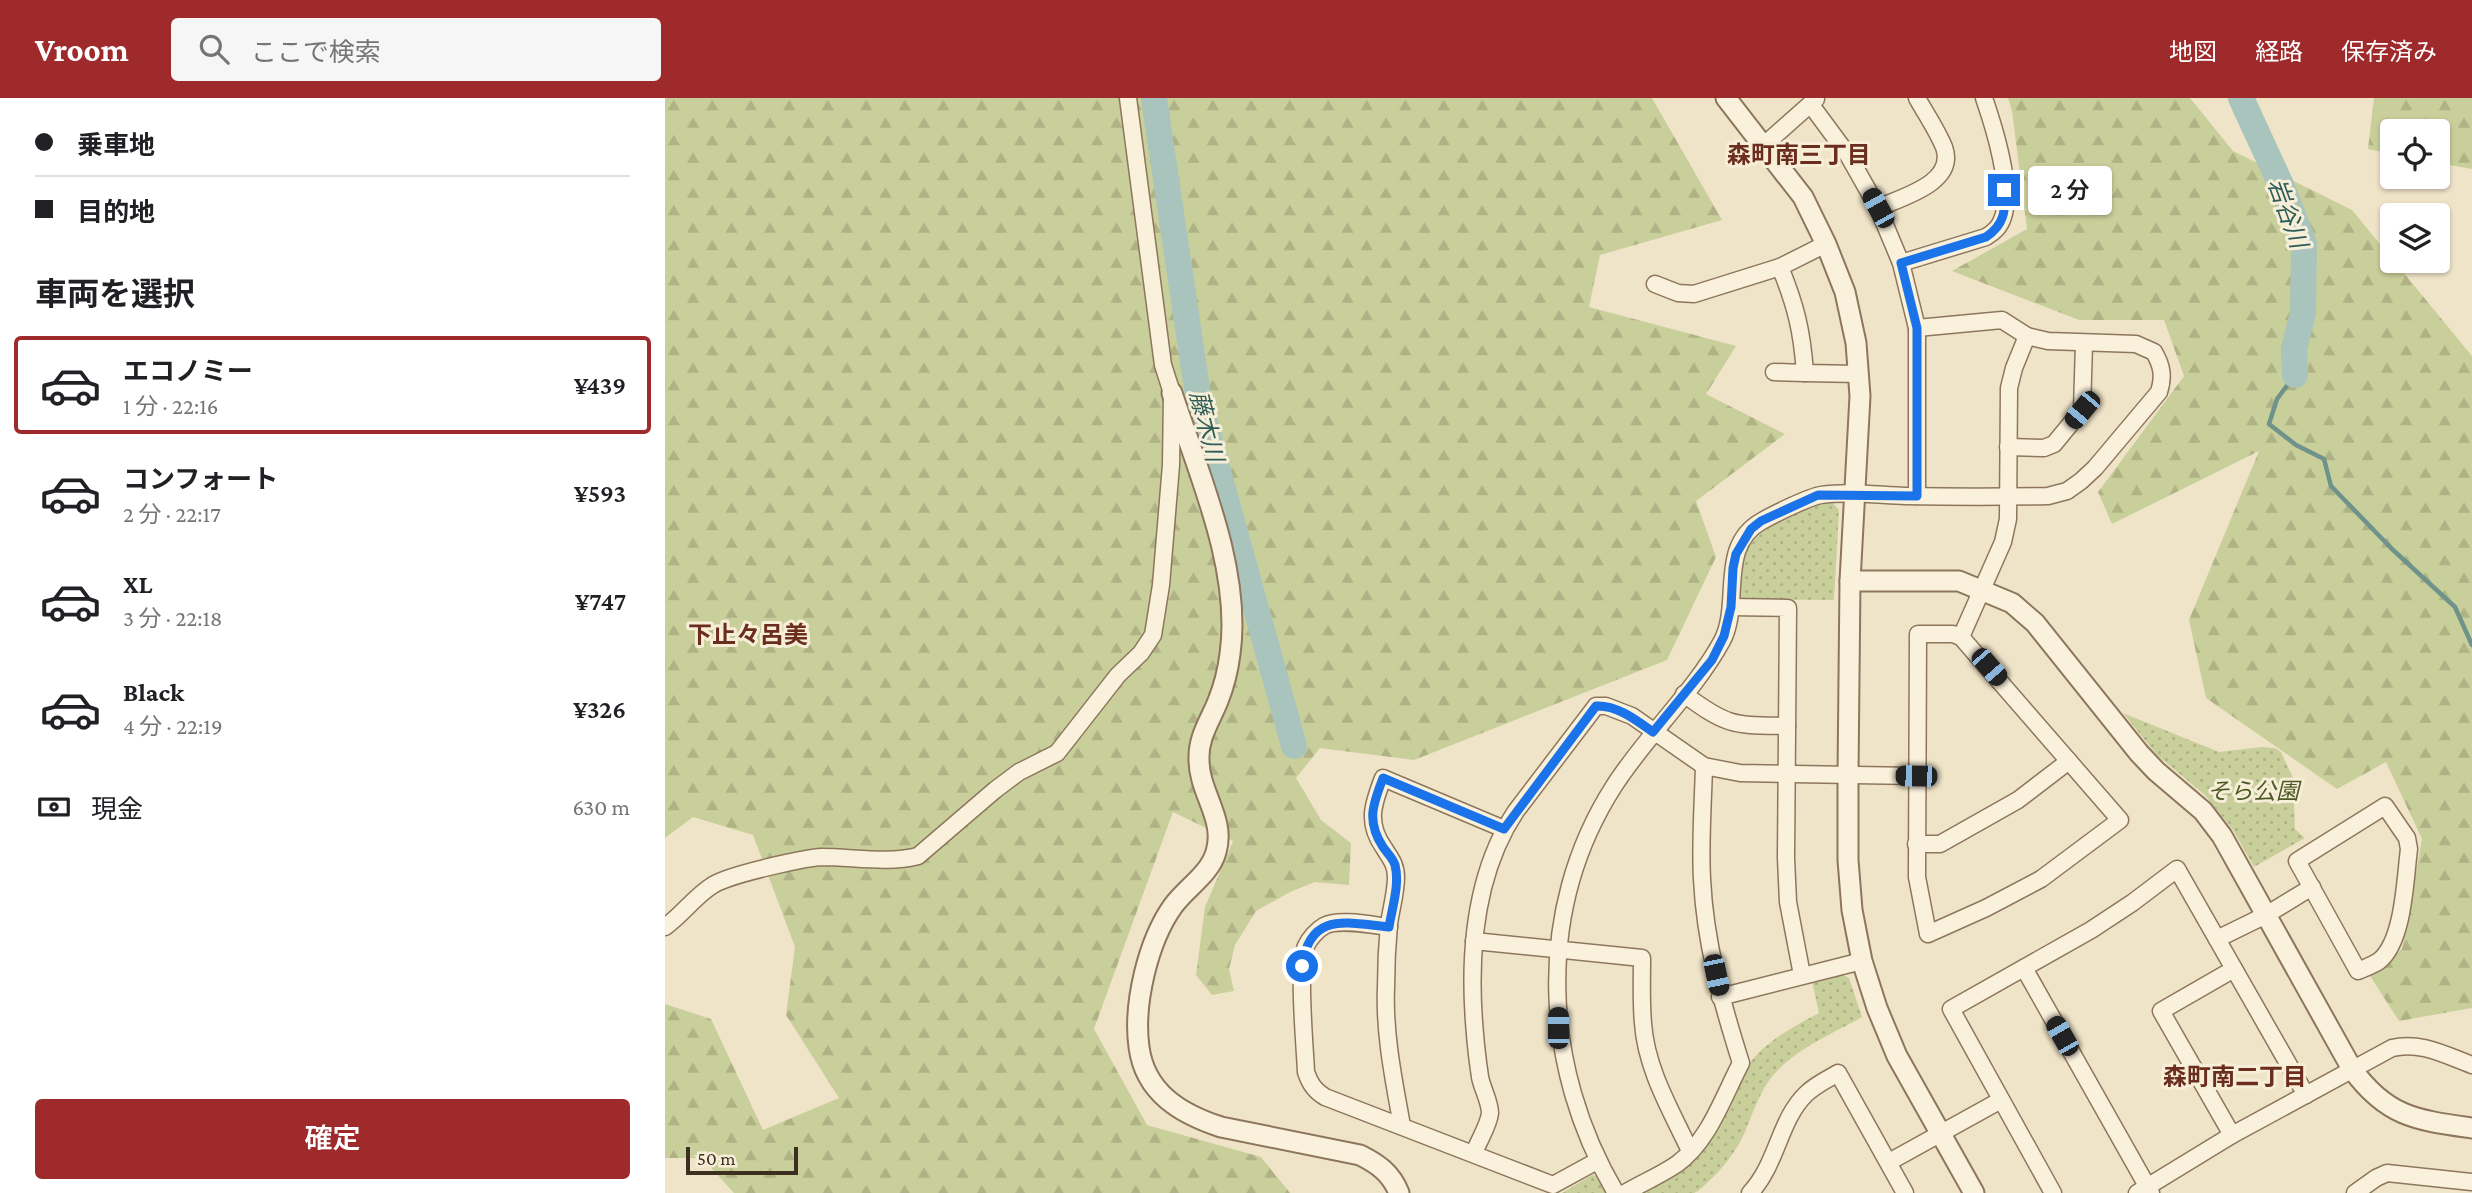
<!DOCTYPE html>
<html lang="ja">
<head>
<meta charset="utf-8">
<style>
  :root { --surface:#fff; --page:#f6f6f6; --text:#202124; --muted:#757577; --line:#e0e0e0; --accent:#9e2a2b }
  body { margin:0; font-family:"Crimson Pro","Noto Sans JP",serif; background:var(--page); color:var(--text); height:100vh; display:flex; flex-direction:column; font-size:26px; white-space:nowrap }
  * { box-sizing:border-box; margin:0 }
  p { font-size:23px; color:var(--muted) }
  .icon { flex:none; width:38px; height:38px; fill:none; stroke:currentColor; stroke-width:2; stroke-linecap:round; stroke-linejoin:round }
  .map { position:relative; flex:1; overflow:hidden }
  .side { display:flex; flex-direction:column; background:var(--surface); width:665px }
  .side>* { flex:none }
  .guide { display:grid; align-content:center; height:154px; padding:0 35px; background:var(--surface) }
  .fabs { position:absolute; left:1715px; top:21px; display:grid; gap:14px }
  .fabs a { display:grid; place-items:center; width:70px; height:70px; border-radius:7px; background:var(--surface); box-shadow:0 2px 5px #0004; font-size:35px }
  .scale { position:absolute; left:21px; bottom:18px; width:112px; box-sizing:border-box; padding-left:7px; border:4px solid #3d2e20; border-top:0; font-size:19px; line-height:24px; white-space:nowrap; color:#3d2e20; -webkit-text-stroke:5px #f7eed8; paint-order:stroke }
  .end { position:absolute; width:32px; height:32px; margin:-16px; border:9px solid #1a73e8; background:#fff; box-shadow:0 0 0 4px #fff }
  .from { border-radius:50% }
  .bubble { position:absolute; height:49px; border-radius:7px; background:var(--surface); box-shadow:0 2px 5px #0004; font-size:23px; font-weight:600; line-height:49px; text-align:center }
  .car { position:absolute; width:21px; height:42px; margin:-21px -10px; border-radius:9px; box-shadow:0 0 5px 2px #0007; background:linear-gradient(#222 24%,#8ab4d8 0 40%,#222 0 76%,#8ab4d8 0 86%,#222 0) }
  .guide b { display:flex; align-items:center; gap:24px; height:66px; font-size:26px }
  .guide b+b { border-top:2px solid var(--line) }
  .guide i { width:18px; height:18px; background:var(--text) }
  ul { padding:0; list-style:none }
  li { display:flex; align-items:center; gap:21px; height:98px; margin:0 14px 10px; padding:0 21px; border:4px solid transparent; border-radius:7px }
  li div { flex:1 }
  li b { display:block; font-size:26px }
  li em { font-style:normal; font-weight:600 }
  li.selected { border-color:var(--accent) }
  li>.icon { width:63px; height:63px; stroke-width:1.5 }
  h2 { padding:0 35px; font-size:32px; line-height:84px }
  .pay { display:flex; align-items:center; gap:18px; height:77px; padding:0 35px; font-size:26px }
  .pay p { margin-inline-start:auto }
  .primary-button { display:flex; gap:14px; margin-top:auto; padding:14px 35px }
  .primary-button a { flex:1; height:80px; border-radius:7px; background:var(--accent); color:#fff; font-size:28px; font-weight:600; line-height:80px; text-align:center }
  header { display:flex; align-items:center; gap:42px; box-sizing:border-box; height:98px; padding:0 35px; background:var(--accent); color:#fff }
  header strong { font-size:33px }
  nav { display:flex; gap:38px; margin-inline-start:auto; font-size:24px }
  .search { width:490px; height:63px; background:var(--page); display:flex; align-items:center; gap:18px; box-sizing:border-box; padding:0 24px; border-radius:7px; color:var(--muted); font-size:26px }
  main { display:flex; flex:1; min-height:0 }
  .map>svg:first-child { display:block }
  .grass { fill:url(#grass-dots) }
  .forest { fill:url(#forest-firs) }
  .lines { fill:none; stroke-linecap:round; stroke-linejoin:round }
  .stream { stroke:#6f938a; stroke-width:4.5 }
  .river { stroke:#a9c4bc; stroke-width:26 }
  .minor-casing { stroke:#8d765c; stroke-width:19 }
  .tertiary-casing { stroke:#8d765c; stroke-width:23 }
  .minor { stroke:#faf1dc; stroke-width:16 }
  .tertiary { stroke:#faf1dc; stroke-width:19 }
  .route { stroke:#1a73e8; stroke-width:9 }
  .labels { text-anchor:middle; dominant-baseline:central; stroke-width:6; stroke-linejoin:round; paint-order:stroke }
  .park-label { font-size:23px; font-style:italic; fill:#4d5a26; stroke:#f7eed8 }
  .neighbourhood-label { font-size:24px; font-weight:bold; fill:#6b2e1e; stroke:#f7eed8 }
  .water-label { font-size:24px; font-style:italic; fill:#2f5d5a; stroke:#f7eed8 }
</style>
</head>
<body>
<header>
<strong>Vroom</strong>
<div class="search"><svg class="icon" aria-label="search" viewBox="0 0 24 24"><circle cx="10" cy="10" r="6"/><path d="M15 15l6 6"/></svg>ここで検索</div>
<nav><a>地図</a><a>経路</a><a>保存済み</a></nav>
</header>
<main>
<section class="side">
<div class="guide">
<b><i class="from"></i>乗車地</b>
<b><i></i>目的地</b>
</div>
<h2>車両を選択</h2>
<ul>
<li class="selected"><svg class="icon" aria-label="car" viewBox="0 0 24 24"><path d="M5 17H2v-5l4-1 3-4h7l3 4 3 1v5h-3M9 17h6M6 11h13"/><circle cx="7" cy="17" r="2"/><circle cx="17" cy="17" r="2"/></svg><div><b>エコノミー</b><p>1 分 · 22:16</p></div><em>¥439</em></li>
<li><svg class="icon" aria-label="car" viewBox="0 0 24 24"><path d="M5 17H2v-5l4-1 3-4h7l3 4 3 1v5h-3M9 17h6M6 11h13"/><circle cx="7" cy="17" r="2"/><circle cx="17" cy="17" r="2"/></svg><div><b>コンフォート</b><p>2 分 · 22:17</p></div><em>¥593</em></li>
<li><svg class="icon" aria-label="car" viewBox="0 0 24 24"><path d="M5 17H2v-5l4-1 3-4h7l3 4 3 1v5h-3M9 17h6M6 11h13"/><circle cx="7" cy="17" r="2"/><circle cx="17" cy="17" r="2"/></svg><div><b>XL</b><p>3 分 · 22:18</p></div><em>¥747</em></li>
<li><svg class="icon" aria-label="car" viewBox="0 0 24 24"><path d="M5 17H2v-5l4-1 3-4h7l3 4 3 1v5h-3M9 17h6M6 11h13"/><circle cx="7" cy="17" r="2"/><circle cx="17" cy="17" r="2"/></svg><div><b>Black</b><p>4 分 · 22:19</p></div><em>¥326</em></li>
</ul>
<div class="pay"><svg class="icon" aria-label="cash" viewBox="0 0 24 24"><path d="M3 7h18v10H3z"/><circle cx="12" cy="12" r="2"/></svg>現金<p>630 m</p></div>
<div class="primary-button"><a>確定</a></div>
</section>
<div class="map">
<svg width="1807" height="1095" viewBox="0 0 1807 1095">
  <defs>
    <pattern id="grass-dots" width="8" height="8" patternUnits="userSpaceOnUse" patternTransform="scale(1.75)"><rect width="8" height="8" fill="#c9cf9b"/><path d="M2 2h.1M6 6h.1" fill="none" stroke="#aeb285" stroke-width="1.8" stroke-linecap="round"/></pattern>
    <pattern id="forest-firs" width="22" height="20" patternUnits="userSpaceOnUse" patternTransform="scale(1.75)"><rect width="22" height="20" fill="#c9cf9b"/><path d="M5 1l3.5 6h-7zM16 11l3.5 6h-7z" fill="#aeb285"/></pattern>
  </defs>
  <rect width="100%" height="100%" fill="#f0e4c8"/>
  <!-- grass -->
  <g class="grass">
    <path d="M1168 405 1174 412 1169 502 1078 501 1074 496C1075 482 1074 466 1081 453 1094 429 1141 406 1168 405Z"/>
    <path d="M1458 615 1554 654 1597 649 1610 650 1616 654 1628 680 1630 731 1640 740 1589 769 1568 732 1540 697 1492 657Z"/>
    <path d="M1176 876 1184 880 1197 919C1165 937 1125 953 1103 984 1093 999 1087 1017 1080 1034 1069 1058 1053 1076 1033 1093L1029 1095H977C1001 1081 1024 1069 1042 1047 1057 1028 1065 1001 1076 979 1091 948 1124 931 1154 915L1147 883Z"/>
    <path d="M927 1077 936 1079 945 1095H897Z"/>
  </g>
  <!-- forest -->
  <g class="forest">
    <path d="M0 0H987L1057 122 935 157 924 209 1071 248 1041 296 1120 336 1031 403 1051 459 1002 562 749 662 655 650 631 680 656 722 686 745 684 787 650 784 625 794 591 813 570 847 564 871 569 893 547 897 531 877 540 809 568 743 508 714 429 931 482 1027 596 1059 625 1095H69L37 1060H0V906L46 921 98 1032 174 1000 121 917 130 849 88 737 28 719 0 740Z"/>
    <path d="M1343 0H1525L1568 53 1687 112 1807 258V910L1734 923 1705 878 1737 851 1757 741 1721 664 1672 691 1541 600 1524 522 1594 353 1447 426 1433 394 1519 278 1499 222H1414L1287 173 1362 131 1347 13Z"/>
    <path d="M1709 0H1807V71L1773 65V33H1727V56L1703 51Z"/>
  </g>
  <g class="lines">
    <!-- stream -->
    <path class="stream" d="M1630 277 1612 301 1604 326 1631 347 1659 361 1666 388 1727 451 1790 509 1807 547"/>
    <!-- river -->
    <g class="river">
      <path d="M489 0 534 304 629 648"/>
      <path d="M1576 0 1617 89 1639 146 1638 215 1629 251 1630 277"/>
    </g>
    <defs>
      <g id="minor">
        <path d="M1146 7 1183 57 1213 110 1236 165 1252 230V398"/>
        <path d="M1098 48 1151 1"/>
        <path d="M1213 110C1237 99 1292 85 1279 49 1272 32 1261 16 1252 0"/>
        <path d="M1236 165 1321 139C1329 134 1335 129 1338 119 1348 90 1329 29 1319 0"/>
        <path d="M1115 169C1131 208 1137 233 1140 275L1194 276"/>
        <path d="M990 186 1013 195 1029 196 1115 169 1161 146"/>
        <path d="M1109 274 1140 275"/>
        <path d="M1343 349 1379 350 1389 346 1417 312 1419 246"/>
        <path d="M1066 509 1123 510 1121 760 1123 804 1137 877"/>
        <path d="M1253 536H1288L1296 539 1455 722 1376 781 1321 810 1263 836 1252 779Z"/>
        <path d="M1296 539 1338 444 1343 421 1344 290 1349 270 1362 238"/>
        <path d="M1019 596C1063 629 1069 627 1122 628"/>
        <path d="M1720 708 1742 740 1744 751C1740 781 1739 843 1714 863 1708 867 1700 870 1693 873L1632 763Z"/>
        <path d="M1251 746H1275L1353 702 1404 663"/>
        <path d="M0 829C18 816 30 798 48 787 63 777 138 760 157 759 188 759 223 766 253 758L330 692 354 674 392 655 453 577 476 555 488 537 496 487 506 367 507 295 498 267 463 0"/>
        <path d="M724 829C707 827 673 820 659 828 652 832 644 841 641 848 632 866 640 949 641 974 645 986 650 993 660 999L888 1087 932 1063"/>
        <path d="M1552 841 1601 817 1647 789"/>
        <path d="M809 843 977 860C977 881 976 904 978 925 981 971 1006 1012 1025 1053"/>
        <path d="M1359 870 1486 1095"/>
        <path d="M1055 899 1197 863"/>
        <path d="M737 1028C729 983 719 936 721 890 721 869 722 847 724 826 726 811 731 795 731 779 731 766 725 760 719 750 701 725 708 706 718 680L839 731"/>
        <path d="M1567 1037 1496 913 1569 871"/>
        <path d="M809 1055C813 1044 824 1027 825 1015 825 1004 817 990 815 979 813 965 811 950 810 936 803 860 808 778 851 713L931 608H941L967 618 1039 668 1075 675 1251 678"/>
        <path d="M1224 1064 1336 1002"/>
        <path d="M951 1095C877 970 869 813 949 688 981 638 1029 594 1057 543 1077 505 1052 448 1097 423 1109 416 1144 399 1156 397 1183 393 1213 397 1240 398 1288 399 1336 399 1383 398L1402 393 1416 383 1430 370 1494 294C1499 278 1497 268 1489 254L1471 246 1383 243 1362 238 1337 222 1252 230"/>
        <path d="M960 1095C977 1085 996 1077 1012 1066 1044 1043 1058 999 1076 965 1057 905 1040 845 1037 781 1035 744 1038 705 1039 668"/>
        <path d="M1085 1095C1112 1067 1114 1022 1141 996 1150 987 1163 981 1173 975L1240 1095"/>
        <path d="M1388 1095 1286 911 1426 832 1467 805 1512 771 1641 997"/>
        <path d="M1472 1095 1567 1037 1727 950C1755 943 1780 957 1807 967"/>
        <path d="M1690 1095 1711 1080 1722 1075 1807 1084"/>
      </g>
      <g id="tertiary">
        <path d="M1061 0 1138 99 1161 146 1180 194 1191 245 1195 298 1185 483 1183 677V762L1187 812 1197 863 1212 910 1232 958 1309 1095"/>
        <path d="M507 295C533 374 577 472 565 556 563 572 559 588 553 603 545 623 533 639 534 662 534 695 561 721 551 754 545 776 521 790 508 808 483 843 468 906 474 949 480 995 516 1016 556 1029L695 1057C713 1066 726 1075 734 1095"/>
        <path d="M1185 483H1294L1347 505 1370 525 1474 655 1491 673 1538 713 1557 738 1687 971C1722 1019 1751 1022 1807 1030"/>
      </g>
    </defs>
    <!-- minor casing -->
    <use href="#minor" class="minor-casing"/>
    <!-- tertiary casing -->
    <use href="#tertiary" class="tertiary-casing"/>
    <!-- minor -->
    <use href="#minor" class="minor"/>
    <!-- tertiary -->
    <use href="#tertiary" class="tertiary"/>
  </g>
  <g class="lines">
    <!-- route -->
    <path class="route" d="M637 868C645 813 681 825 724 829 727 810 735 786 730 767 728 760 722 755 718 749 701 723 708 706 718 680L839 731 931 608C952 607 971 622 988 634L1047 562 1059 538 1066 509 1068 470 1071 456 1086 431 1096 423 1153 397 1252 398V230L1236 165 1321 139C1339 127 1341 113 1339 92"/>
  </g>
  <g class="labels">
    <!-- park labels -->
    <g class="park-label">
      <text x="1588" y="693">そら公園</text>
    </g>
    <!-- neighbourhood labels -->
    <g class="neighbourhood-label">
      <text x="1134" y="56">森町南三丁目</text>
      <text x="83" y="536">下止々呂美</text>
      <text x="1570" y="978">森町南二丁目</text>
    </g>
    <!-- water labels -->
    <g class="water-label">
      <text transform="translate(1623 115) rotate(70)">岩谷川</text>
      <text transform="translate(542 328) rotate(76)">藤木川</text>
    </g>
  </g>
</svg>
<div class="fabs">
<a><svg class="icon" aria-label="locate" viewBox="0 0 24 24"><circle cx="12" cy="12" r="6"/><path d="M12 2v4M12 18v4M2 12h4M18 12h4"/></svg></a>
<a><svg class="icon" aria-label="layers" viewBox="0 0 24 24"><path d="M12 4l9 5-9 5-9-5zM3 14l9 5 9-5"/></svg></a>
</div>
<div class="scale">50 m</div>
<i class="end from" style="left:637px;top:868px"></i>
<i class="end" style="left:1339px;top:92px"></i>
<div class="bubble" style="left:1363px;top:68px;width:84px">2 分</div>
<i class="car" style="left:1213px;top:110px;rotate:331deg"></i>
<i class="car" style="left:1417px;top:312px;rotate:220deg"></i>
<i class="car" style="left:1324px;top:569px;rotate:139deg"></i>
<i class="car" style="left:1251px;top:678px;rotate:271deg"></i>
<i class="car" style="left:1051px;top:877px;rotate:168deg"></i>
<i class="car" style="left:893px;top:930px;rotate:0deg"></i>
<i class="car" style="left:1397px;top:938px;rotate:330deg"></i>
</div>
</main>
</body>
</html>
